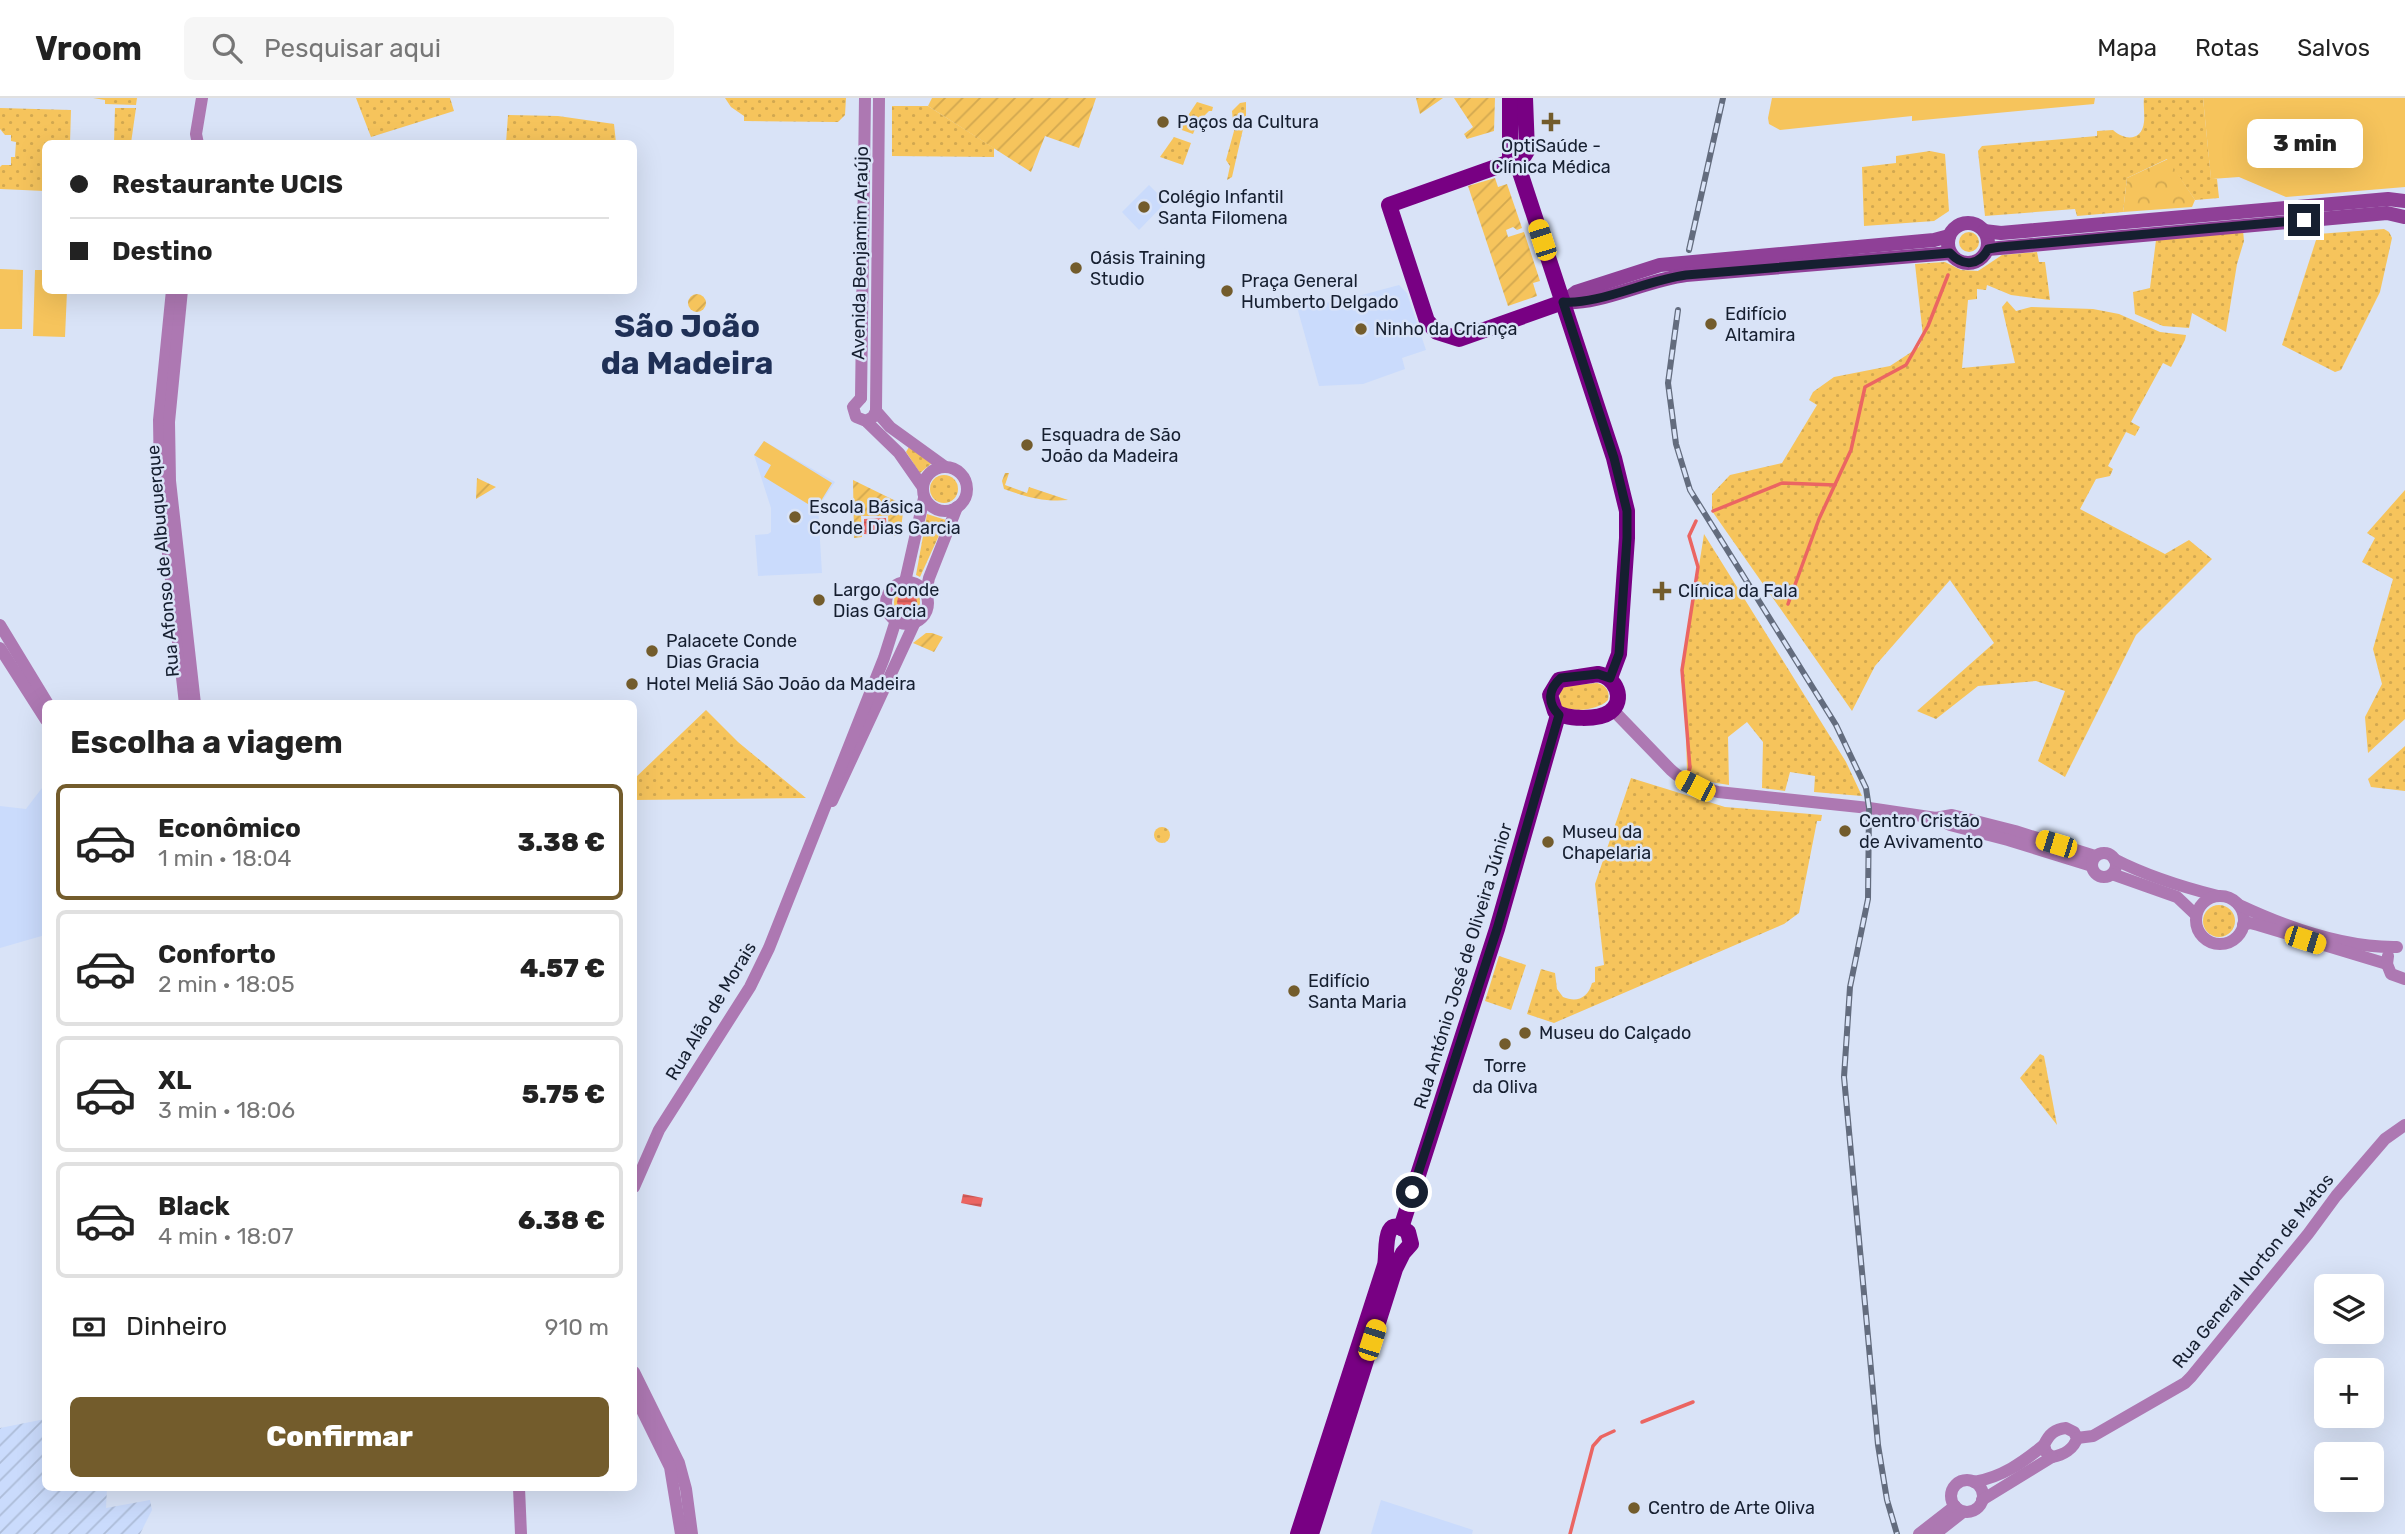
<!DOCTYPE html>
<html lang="pt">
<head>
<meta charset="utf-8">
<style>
  :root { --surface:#fff; --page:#f6f6f6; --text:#222; --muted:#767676; --line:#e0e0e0; --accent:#735c2c }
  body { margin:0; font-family:Rubik,sans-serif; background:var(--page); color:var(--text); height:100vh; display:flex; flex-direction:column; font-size:26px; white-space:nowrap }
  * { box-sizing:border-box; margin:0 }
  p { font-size:23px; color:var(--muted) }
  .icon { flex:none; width:38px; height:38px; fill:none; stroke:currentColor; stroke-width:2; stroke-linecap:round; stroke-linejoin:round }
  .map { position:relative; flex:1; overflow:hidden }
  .details { position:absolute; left:42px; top:602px; width:595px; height:791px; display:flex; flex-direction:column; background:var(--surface); border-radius:10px; box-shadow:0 7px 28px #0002 }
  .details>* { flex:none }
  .hud { position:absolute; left:42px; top:42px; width:595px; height:154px; border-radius:10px; box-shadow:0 7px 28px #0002; display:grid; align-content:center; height:154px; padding:0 28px; background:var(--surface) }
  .buttons { position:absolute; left:2314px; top:1176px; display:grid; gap:14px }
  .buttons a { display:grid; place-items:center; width:70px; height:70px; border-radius:10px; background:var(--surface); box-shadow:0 7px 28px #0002; font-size:35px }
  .end { position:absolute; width:32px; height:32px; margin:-16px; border:9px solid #161f30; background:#fff; box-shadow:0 0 0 4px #fff }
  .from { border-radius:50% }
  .bubble { position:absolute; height:49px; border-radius:10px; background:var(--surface); box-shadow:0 7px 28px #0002; font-size:23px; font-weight:800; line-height:49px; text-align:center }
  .car { position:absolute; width:21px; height:42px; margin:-21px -10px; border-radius:9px; box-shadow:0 0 5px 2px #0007; background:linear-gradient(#f5c518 24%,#345 0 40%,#f5c518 0 76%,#345 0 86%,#f5c518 0) }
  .hud b { display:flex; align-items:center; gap:24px; height:66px; font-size:26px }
  .hud b+b { border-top:2px solid var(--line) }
  .hud i { width:18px; height:18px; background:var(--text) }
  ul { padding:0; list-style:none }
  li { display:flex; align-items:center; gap:21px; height:116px; margin:0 14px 10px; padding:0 14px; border:4px solid var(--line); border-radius:10px }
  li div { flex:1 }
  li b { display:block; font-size:26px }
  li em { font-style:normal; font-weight:800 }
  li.on { border-color:var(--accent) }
  li>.icon { width:63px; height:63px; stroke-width:1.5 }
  h2 { padding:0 28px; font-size:32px; line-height:84px }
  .pay { display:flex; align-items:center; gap:18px; height:77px; padding:0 28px; font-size:26px }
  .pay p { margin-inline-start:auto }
  .action { display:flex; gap:14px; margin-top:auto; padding:14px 28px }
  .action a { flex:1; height:80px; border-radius:10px; background:var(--accent); color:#fff; font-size:28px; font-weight:800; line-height:80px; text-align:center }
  header { display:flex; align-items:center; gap:42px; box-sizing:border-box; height:98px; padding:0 35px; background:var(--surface); border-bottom:2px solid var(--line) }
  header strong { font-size:33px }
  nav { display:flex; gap:38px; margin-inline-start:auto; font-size:24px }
  .search { width:490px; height:63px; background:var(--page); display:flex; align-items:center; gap:18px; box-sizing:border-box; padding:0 24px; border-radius:10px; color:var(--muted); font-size:26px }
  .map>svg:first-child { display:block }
  .built { fill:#cadbfc }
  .industrial { fill:url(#industrial-furrows) }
  .grass { fill:url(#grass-dots) }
  .forest { fill:url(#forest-crowns) }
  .park { fill:#f6c45c }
  .garden { fill:url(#garden-furrows) }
  .water { fill:url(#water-rules) }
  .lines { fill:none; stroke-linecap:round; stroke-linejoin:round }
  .stream { stroke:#eb6562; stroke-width:3.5 }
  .tertiary { stroke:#ad78b2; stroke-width:12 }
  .secondary { stroke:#8f4097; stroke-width:14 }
  .primary { stroke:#780083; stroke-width:16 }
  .rail-casing { stroke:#636c7e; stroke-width:6 }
  .rail { stroke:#d9e3f7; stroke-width:3.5; stroke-dasharray:10; stroke-linecap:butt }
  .route { stroke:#161f30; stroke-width:9 }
  .poi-dot { fill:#735c2c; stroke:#d9e3f7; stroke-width:2.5 }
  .labels { text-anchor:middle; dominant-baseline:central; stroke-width:5; stroke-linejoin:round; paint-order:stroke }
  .poi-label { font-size:18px; fill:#161f30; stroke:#d9e3f7; text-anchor:start }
  .street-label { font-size:18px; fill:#161f30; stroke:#d9e3f7 }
  .town-label { font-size:32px; font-weight:bold; fill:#1f3056; stroke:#d9e3f7 }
</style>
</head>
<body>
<header>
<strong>Vroom</strong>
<div class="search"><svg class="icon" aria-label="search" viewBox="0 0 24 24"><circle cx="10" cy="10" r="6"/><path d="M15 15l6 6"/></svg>Pesquisar aqui</div>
<nav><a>Mapa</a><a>Rotas</a><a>Salvos</a></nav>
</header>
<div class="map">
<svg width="2405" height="1436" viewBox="0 0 2405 1436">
  <defs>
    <pattern id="industrial-furrows" width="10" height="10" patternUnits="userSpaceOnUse" patternTransform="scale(1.75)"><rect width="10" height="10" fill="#cadbfc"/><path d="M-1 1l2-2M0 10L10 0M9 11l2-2" fill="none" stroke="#adbcd8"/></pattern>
    <pattern id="grass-dots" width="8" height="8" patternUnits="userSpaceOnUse" patternTransform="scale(1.75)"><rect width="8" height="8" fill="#f6c45c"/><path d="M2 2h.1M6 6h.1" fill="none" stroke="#d2a850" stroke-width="1.8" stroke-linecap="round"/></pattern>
    <pattern id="forest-crowns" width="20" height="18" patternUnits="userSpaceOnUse" patternTransform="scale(1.75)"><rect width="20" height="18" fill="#f6c45c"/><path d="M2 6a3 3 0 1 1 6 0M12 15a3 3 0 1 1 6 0" fill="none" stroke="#d2a850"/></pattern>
    <pattern id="garden-furrows" width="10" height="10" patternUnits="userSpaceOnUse" patternTransform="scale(1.75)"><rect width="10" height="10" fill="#f6c45c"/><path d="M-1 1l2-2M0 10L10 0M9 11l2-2" fill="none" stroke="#d2a850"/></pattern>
    <pattern id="water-rules" width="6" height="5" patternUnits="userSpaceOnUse" patternTransform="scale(1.75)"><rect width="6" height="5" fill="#eb6562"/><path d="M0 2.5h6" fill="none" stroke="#bd5351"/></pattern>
  </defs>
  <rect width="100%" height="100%" fill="#d9e3f7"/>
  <!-- built -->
  <g class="built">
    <path d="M1149 87 1166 104 1139 132 1122 114Z"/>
    <path d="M1399 187 1407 195 1426 252 1402 260 1405 271 1363 286 1319 288 1297 209 1340 203Z"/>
    <path d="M764 343 835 384 818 409 822 475 758 478 755 437 768 436 771 434V410L754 357Z"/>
    <path d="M45 686V837L0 850V708L26 711Z"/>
    <path d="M1381 1402 1473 1432 1472 1436H1371Z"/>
  </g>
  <!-- industrial -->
  <path class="industrial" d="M45 1321 46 1390H107L106 1410 150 1402 152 1412 140 1436H0V1330Z"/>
  <!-- grass -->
  <g class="grass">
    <path d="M93 0H137L136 7 105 6V2Z"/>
    <path d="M356 0H450L454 13 371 39Z"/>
    <path d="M725 0H846L845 17 838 24 744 23V18L731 9Z"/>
    <path d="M2144 0H2203L2211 80 2217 81 2219 100 2195 102 2167 61 2127 80 2123 114 2077 118 2075 111 1985 118 1978 53 1982 48 2097 38V33L2113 32C2125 43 2142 43 2144 24 2145 16 2143 8 2144 0Z"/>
    <path d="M1197 4 1213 9 1212 13H1209L1198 24 1193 36 1179 31Z"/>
    <path d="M1246 4V18L1232 79 1227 82 1230 68 1226 62 1234 33 1232 13 1240 5Z"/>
    <path d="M892 8H928L994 50V59L892 58Z"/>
    <path d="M0 10 71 12 70 45 46 46 45 93 0 91V69L2 67H11V59H15L16 44 11 43V37H5L0 31Z"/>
    <path d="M115 10H136L131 45H114Z"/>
    <path d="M508 17 558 18 614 26 616 45H506Z"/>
    <path d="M1174 39 1191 45 1183 67 1160 59Z"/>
    <path d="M1930 53 1945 56 1949 113 1934 123 1864 128 1862 69 1896 65V58Z"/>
    <path d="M2384 131 2389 134 2392 140 2380 194 2341 272 2335 274 2282 247 2318 136Z"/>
    <path d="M2243 132 2244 143 2237 166 2226 234 2192 215 2189 230 2163 228 2135 216 2133 194 2150 190 2156 142Z"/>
    <circle cx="1969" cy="144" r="10"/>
    <path d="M2037 154 2039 164H2045L2050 202 2011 197 1987 187 1986 192 1977 191V201L1968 202 1962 270 2015 265 2002 209 2007 203 2016 213 2031 209 2093 211 2119 216 2160 234 2186 237 2185 242 2171 269 2163 265 2131 324 2140 329 2135 338 2126 334 2108 368 2113 371 2110 378 2096 381 2080 411 2165 456 2189 442 2212 461 2136 537 2065 679 2038 663 2065 593 2036 583 1978 588 1936 621 1917 613 1994 545 1950 482 1875 568 1852 613 1712 413V396L1730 377 1782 365 1817 307 1809 302 1813 294 1834 279 1890 268 1919 249 1923 238 1915 166 1945 164 1961 172 1978 173 2002 157Z"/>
    <path d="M909 349 932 365 920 375 906 354Z"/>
    <circle cx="944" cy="391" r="14"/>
    <path d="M2405 392V621L2368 655 2365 619 2382 586 2373 551 2393 481 2362 464 2375 440 2367 435Z"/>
    <path d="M927 416 946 422 920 479 916 477Z"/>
    <path d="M1704 436 1846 664 1862 698 1814 694 1815 678 1790 674 1785 693 1762 690 1763 644 1747 624 1728 639 1729 687 1698 682 1687 674 1685 595 1681 583Z"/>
    <circle cx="907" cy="504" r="13"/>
    <path d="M1597 585C1606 587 1610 593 1608 602 1599 612 1572 615 1561 608L1559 595 1565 588Z"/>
    <path d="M706 612 738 644 806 700 634 702V681Z"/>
    <path d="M2405 648V693L2371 689 2368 681Z"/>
    <path d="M1631 680 1725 709 1822 717 1821 723H1817L1799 815 1784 826 1554 925 1527 916 1541 871 1555 875 1557 891 1563 899C1577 905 1588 900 1592 885L1595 884V869L1604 867 1595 786Z"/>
    <circle cx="1162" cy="737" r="8"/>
    <circle cx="2219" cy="823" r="16"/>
    <path d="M1499 858 1526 867 1511 912 1485 903Z"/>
    <path d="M2040 956 2044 958 2057 1027 2020 980Z"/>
  </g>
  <!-- forest -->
  <path class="forest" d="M2168 61 2195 102 2192 109 2123 114 2127 80Z"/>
  <!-- park -->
  <g class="park">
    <path d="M1772 0H2095L2094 6 1912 23V18L1780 32 1769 26 1768 20Z"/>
    <path d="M2203 0H2405V89L2286 99 2239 79 2211 81Z"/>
    <path d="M0 171 23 172 22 231H0Z"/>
    <path d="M35 172H45L46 192 67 193 65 239 33 238Z"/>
    <path d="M764 343 832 385 816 411 764 379 771 367 754 357Z"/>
  </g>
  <!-- garden -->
  <g class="garden">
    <path d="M932 0H1096L1079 50 1045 38 1031 74 928 8Z"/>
    <path d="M1416 0H1443L1420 16Z"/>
    <path d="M1454 0H1495L1494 33 1467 41 1464 36 1473 29Z"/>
    <path d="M1495 80 1498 89 1507 86 1522 130 1517 132 1513 129 1506 132 1508 139 1524 134 1540 183 1533 185 1537 198 1508 208 1468 88Z"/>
    <circle cx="697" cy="205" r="9"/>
    <path d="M1005 375H1009L1005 387 1027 395 1029 389 1068 402C1044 404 1026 399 1004 391L1002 383Z"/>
    <path d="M477 380 496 389 476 401Z"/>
    <path d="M853 382 904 407 900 438H889L888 418H861L862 439 854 440Z"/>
    <path d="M926 535H932L943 539 934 554 913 545Z"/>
  </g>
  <!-- water -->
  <g class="water">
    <path d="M886 420 887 437 864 436V421Z"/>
    <circle cx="907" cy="504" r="10"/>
    <path d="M963 1096 983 1100 981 1109 961 1105Z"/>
  </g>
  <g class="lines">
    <!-- stream -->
    <g class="stream">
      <path d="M1713 413 1782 385 1835 387"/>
      <path d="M1788 506 1819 421 1851 352 1865 289 1906 267 1928 228 1948 177"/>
      <path d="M1688 675 1690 670 1682 572 1698 469 1689 438 1696 423"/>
      <path d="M1642 1324 1693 1304"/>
      <path d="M1570 1436 1593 1348 1601 1339 1614 1333"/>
    </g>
    <!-- tertiary -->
    <g class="tertiary">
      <path d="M198 46 196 36 202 0"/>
      <path d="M172 192 159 322 160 384 185 606"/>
      <path d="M182 192 169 324 170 383 195 606"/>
      <path d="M861 300 865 0"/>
      <path d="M861 300 853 309 856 319 866 323 899 355 922 388"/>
      <path d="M876 313 890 329 944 368"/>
      <path d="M866 323 873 319 876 313 879 0"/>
      <circle cx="945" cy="391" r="22"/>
      <path d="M905 484 924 400"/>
      <circle cx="907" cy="505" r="21"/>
      <path d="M926 494 929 480 957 409"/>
      <path d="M0 527 48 606"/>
      <path d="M0 550 46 622"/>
      <path d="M1613 612 1671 672C1685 685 1700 689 1718 694L1869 710 1936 720 1952 717 2015 733 2095 758"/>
      <path d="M832 703 915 524"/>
      <path d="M1936 720 1950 727 2008 742 2092 768"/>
      <circle cx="2104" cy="767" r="12"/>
      <path d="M2114 761C2147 778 2182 789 2218 798"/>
      <path d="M2112 776 2177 799 2196 817"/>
      <circle cx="2220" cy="822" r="24"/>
      <path d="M2239 807C2286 829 2344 850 2397 849"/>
      <path d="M2243 827 2250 825 2258 827 2387 866"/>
      <path d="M2388 858 2387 866 2391 876 2405 881"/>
      <path d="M634 1089 659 1032 750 889 769 850 884 560 896 522"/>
      <path d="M634 1274 679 1365 686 1391 692 1436"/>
      <path d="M634 1296 670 1369 681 1436"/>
      <path d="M2066 1330 2074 1334 2077 1340C2074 1351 2063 1357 2052 1359L2046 1354 2044 1347C2049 1336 2055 1331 2066 1330Z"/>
      <path d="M2077 1340 2093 1338 2185 1285 2191 1279 2308 1136 2336 1098 2385 1041 2405 1027"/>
      <circle cx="1967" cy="1398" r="16"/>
      <path d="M1974 1384C2002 1379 2022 1365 2044 1347"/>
      <path d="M519 1390 521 1436"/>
      <path d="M1982 1402 2052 1359"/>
      <path d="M1919 1436 1955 1408"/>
      <path d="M1935 1436 1963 1414"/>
    </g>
    <!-- secondary -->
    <g class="secondary">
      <circle cx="1968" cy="145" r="20"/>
      <path d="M1984 133 2001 135 2388 101 2405 103"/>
      <path d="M1988 151 2387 115 2404 119"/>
      <path d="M1563 204 1576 194 1660 167 1934 142 1949 138"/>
      <path d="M1563 204C1600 207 1646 182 1686 177L1950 155"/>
    </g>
    <!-- primary -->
    <g class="primary">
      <path d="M1510 0V64"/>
      <path d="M1510 64 1518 68 1614 360 1627 413V440L1619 556 1610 580"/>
      <path d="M1510 64 1389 107 1427 223 1437 234 1459 241 1563 204"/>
      <path d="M1518 68 1527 53 1525 0"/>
      <path d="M1598 576C1616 579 1626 602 1610 614 1599 622 1565 622 1555 613L1550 597 1559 582Z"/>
      <path d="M1401 1130 1497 831 1558 617"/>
      <path d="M1298 1436 1385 1167C1388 1155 1381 1114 1408 1134L1411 1146 1403 1155 1395 1171 1311 1436"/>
    </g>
    <defs>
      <g id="rail">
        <path d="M1689 152 1723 0"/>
        <path d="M1678 212 1668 285 1676 346 1690 392 1836 627 1866 690 1869 710 1868 801 1850 889 1844 979 1878 1347 1887 1402 1897 1436"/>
      </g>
    </defs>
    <!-- rail casing -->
    <use href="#rail" class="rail-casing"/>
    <!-- rail -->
    <use href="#rail" class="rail"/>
  </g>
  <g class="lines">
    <!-- route -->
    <path class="route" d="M1412 1094 1497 831 1559 617C1547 605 1548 591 1561 580L1598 576 1610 580 1619 556 1627 440V413L1614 360 1563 204C1598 207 1647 182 1686 177L1950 155C1963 169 1979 168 1988 151L2000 149 2304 122"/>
  </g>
  <!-- markers -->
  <g class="poi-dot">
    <circle cx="1163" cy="24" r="7"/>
    <path d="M1547.5 13.5h7v7h7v7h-7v7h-7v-7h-7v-7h7z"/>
    <circle cx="1144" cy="109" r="7"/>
    <circle cx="1076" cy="170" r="7"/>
    <circle cx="1227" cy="193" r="7"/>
    <circle cx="1711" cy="226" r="7"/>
    <circle cx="1361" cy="231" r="7"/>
    <circle cx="1027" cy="347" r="7"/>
    <circle cx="795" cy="419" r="7"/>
    <path d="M1658.5 482.5h7v7h7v7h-7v7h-7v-7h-7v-7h7z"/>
    <circle cx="819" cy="502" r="7"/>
    <circle cx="652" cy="553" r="7"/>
    <circle cx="632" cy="586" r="7"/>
    <circle cx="1845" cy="733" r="7"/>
    <circle cx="1548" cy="744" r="7"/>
    <circle cx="1294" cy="893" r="7"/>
    <circle cx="1525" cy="935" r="7"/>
    <circle cx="1505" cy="946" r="7"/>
    <circle cx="1634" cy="1410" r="7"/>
  </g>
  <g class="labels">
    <!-- poi labels -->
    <g class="poi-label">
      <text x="1177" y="24">Paços da Cultura</text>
      <text x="1551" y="48" text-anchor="middle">OptiSaúde -<tspan x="1551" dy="21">Clínica Médica</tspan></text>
      <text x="1158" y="99">Colégio Infantil<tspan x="1158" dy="21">Santa Filomena</tspan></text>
      <text x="1090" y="160">Oásis Training<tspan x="1090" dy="21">Studio</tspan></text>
      <text x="1241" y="183">Praça General<tspan x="1241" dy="21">Humberto Delgado</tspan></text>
      <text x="1725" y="216">Edifício<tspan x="1725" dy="21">Altamira</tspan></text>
      <text x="1375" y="231">Ninho da Criança</text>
      <text x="1041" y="337">Esquadra de São<tspan x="1041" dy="21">João da Madeira</tspan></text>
      <text x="809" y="409">Escola Básica<tspan x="809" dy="21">Conde Dias Garcia</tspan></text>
      <text x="833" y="492">Largo Conde<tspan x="833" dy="21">Dias Garcia</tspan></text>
      <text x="1678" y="493">Clínica da Fala</text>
      <text x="666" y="543">Palacete Conde<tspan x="666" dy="21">Dias Gracia</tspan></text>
      <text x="646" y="586">Hotel Meliá São João da Madeira</text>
      <text x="1859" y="723">Centro Cristão<tspan x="1859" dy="21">de Avivamento</tspan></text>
      <text x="1562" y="734">Museu da<tspan x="1562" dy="21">Chapelaria</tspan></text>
      <text x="1308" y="883">Edifício<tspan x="1308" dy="21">Santa Maria</tspan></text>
      <text x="1539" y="935">Museu do Calçado</text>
      <text x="1505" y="968" text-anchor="middle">Torre<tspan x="1505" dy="21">da Oliva</tspan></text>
      <text x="1648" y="1410">Centro de Arte Oliva</text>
    </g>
    <!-- street labels -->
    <g class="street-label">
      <text transform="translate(860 155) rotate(-89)">Avenida Benjamim Araújo</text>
      <text transform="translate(163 463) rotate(-95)">Rua Afonso de Albuquerque</text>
      <text transform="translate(1463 868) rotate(-73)">Rua António José de Oliveira Júnior</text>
      <text transform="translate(711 913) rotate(-59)">Rua Alão de Morais</text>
      <text transform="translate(2253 1173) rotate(-51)">Rua General Norton de Matos</text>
    </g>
    <!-- town labels -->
    <g class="town-label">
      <text x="687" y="228">São João<tspan x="687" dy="37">da Madeira</tspan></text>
    </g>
  </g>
</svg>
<div class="buttons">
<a><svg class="icon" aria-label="layers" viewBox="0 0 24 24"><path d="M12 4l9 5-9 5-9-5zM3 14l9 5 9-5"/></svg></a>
<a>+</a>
<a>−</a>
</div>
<i class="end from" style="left:1412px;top:1094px"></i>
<i class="end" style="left:2304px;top:122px"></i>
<div class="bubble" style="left:2247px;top:21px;width:116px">3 min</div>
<i class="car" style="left:1542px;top:142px;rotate:342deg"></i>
<i class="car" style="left:1695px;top:688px;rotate:297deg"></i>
<i class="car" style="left:2056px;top:746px;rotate:287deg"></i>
<i class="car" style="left:2305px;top:842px;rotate:108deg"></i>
<i class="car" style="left:1372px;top:1242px;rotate:18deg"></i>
<div class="hud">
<b><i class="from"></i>Restaurante UCIS</b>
<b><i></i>Destino</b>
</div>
<section class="details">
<h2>Escolha a viagem</h2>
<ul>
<li class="on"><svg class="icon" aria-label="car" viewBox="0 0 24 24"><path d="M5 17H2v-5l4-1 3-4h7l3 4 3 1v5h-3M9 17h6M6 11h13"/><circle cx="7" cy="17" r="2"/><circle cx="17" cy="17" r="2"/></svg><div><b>Econômico</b><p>1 min · 18:04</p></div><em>3.38 €</em></li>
<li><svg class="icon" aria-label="car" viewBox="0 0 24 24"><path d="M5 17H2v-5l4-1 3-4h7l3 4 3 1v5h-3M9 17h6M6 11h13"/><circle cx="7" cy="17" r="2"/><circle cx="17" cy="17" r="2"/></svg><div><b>Conforto</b><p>2 min · 18:05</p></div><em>4.57 €</em></li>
<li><svg class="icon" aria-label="car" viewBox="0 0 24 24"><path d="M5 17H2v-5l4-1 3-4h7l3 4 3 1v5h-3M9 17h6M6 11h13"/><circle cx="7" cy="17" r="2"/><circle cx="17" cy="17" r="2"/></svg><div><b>XL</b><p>3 min · 18:06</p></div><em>5.75 €</em></li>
<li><svg class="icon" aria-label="car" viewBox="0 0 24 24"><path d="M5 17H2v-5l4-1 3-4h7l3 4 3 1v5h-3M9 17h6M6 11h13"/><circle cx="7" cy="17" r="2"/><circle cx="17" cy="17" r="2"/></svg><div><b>Black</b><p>4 min · 18:07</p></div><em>6.38 €</em></li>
</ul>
<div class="pay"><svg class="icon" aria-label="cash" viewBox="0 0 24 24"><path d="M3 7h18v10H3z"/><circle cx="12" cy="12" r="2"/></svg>Dinheiro<p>910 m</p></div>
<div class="action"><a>Confirmar</a></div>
</section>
</div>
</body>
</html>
